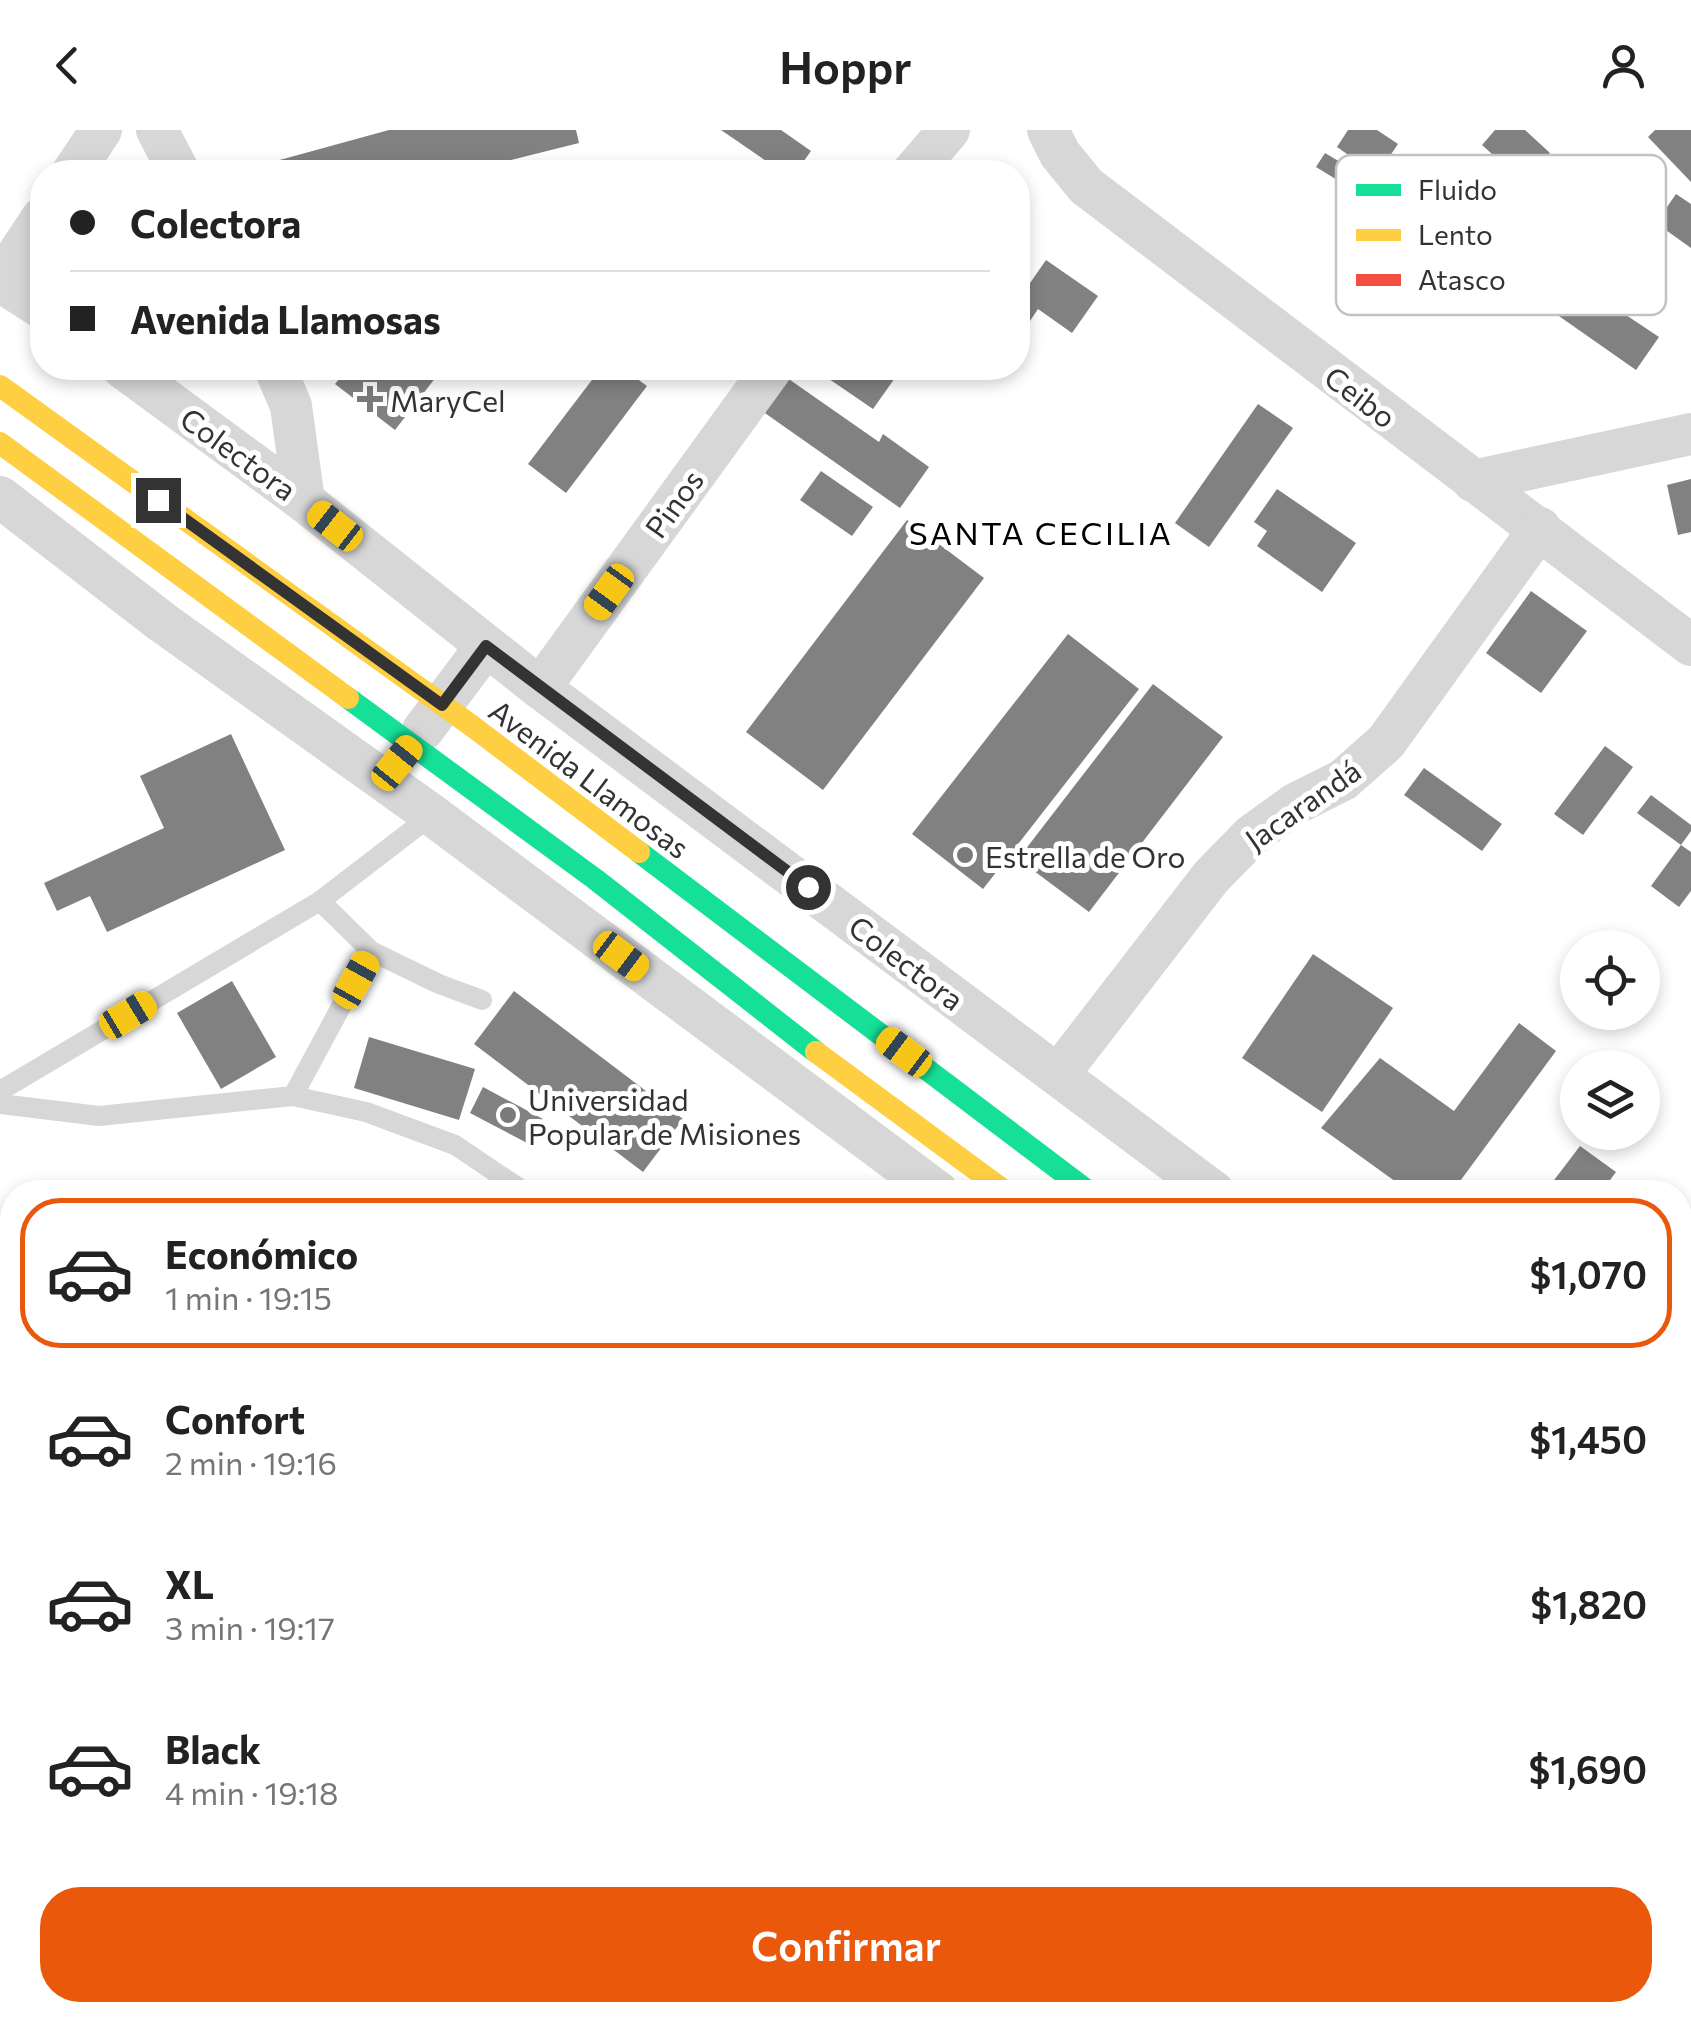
<!DOCTYPE html>
<html lang="es">
<head>
<meta charset="utf-8">
<style>
  :root { --surface:#fff; --page:#f6f6f6; --text:#222; --muted:#767676; --line:#e0e0e0; --accent:#ea580c }
  body { margin:0; font-family:Commissioner,sans-serif; background:var(--page); color:var(--text); height:100vh; display:flex; flex-direction:column; font-size:38px; white-space:nowrap }
  * { box-sizing:border-box; margin:0 }
  p { font-size:32px; color:var(--muted) }
  .icon { flex:none; width:55px; height:55px; fill:none; stroke:currentColor; stroke-width:2; stroke-linecap:round; stroke-linejoin:round }
  .map { position:relative; flex:1; overflow:hidden }
  .drawer { position:absolute; left:0px; top:1050px; width:1692px; height:842px; display:flex; flex-direction:column; background:var(--surface); border-radius:40px 40px 0 0; box-shadow:0 5px 15px #0003 }
  .drawer>* { flex:none }
  .hud { position:absolute; left:30px; top:30px; width:1000px; height:220px; border-radius:40px; box-shadow:0 5px 15px #0003; display:grid; align-content:center; height:220px; padding:0 40px; background:var(--surface) }
  .controls { position:absolute; left:1560px; top:800px; display:grid; gap:20px }
  .controls a { display:grid; place-items:center; width:100px; height:100px; border-radius:50%; background:var(--surface); box-shadow:0 5px 15px #0003; font-size:50px }
  .end { position:absolute; width:45px; height:45px; margin:-22px; border:12px solid #333; background:#fff; box-shadow:0 0 0 5px #fff }
  .from { border-radius:50% }
  .car { position:absolute; width:30px; height:60px; margin:-30px -15px; border-radius:12px; box-shadow:0 0 8px 2px #0007; background:linear-gradient(#f5c518 24%,#345 0 40%,#f5c518 0 76%,#345 0 86%,#f5c518 0) }
  .hud b { display:flex; align-items:center; gap:35px; height:95px; font-size:38px }
  .hud b+b { border-top:2px solid var(--line) }
  .hud i { width:25px; height:25px; background:var(--text) }
  ul { padding:18px 0 0; list-style:none }
  li { display:flex; align-items:center; gap:30px; height:150px; margin:0 20px 15px; padding:0 20px; border:5px solid transparent; border-radius:40px }
  li div { flex:1 }
  li b { display:block; font-size:38px }
  li em { font-style:normal; font-weight:600 }
  li.selected { border-color:var(--accent) }
  li>.icon { width:90px; height:90px; stroke-width:1.5 }
  .cta { display:flex; gap:20px; margin-top:auto; padding:20px 40px }
  .cta a { flex:1; height:115px; border-radius:40px; background:var(--accent); color:#fff; font-size:40px; font-weight:600; line-height:115px; text-align:center }
  header { display:flex; justify-content:space-between; align-items:center; height:130px; padding:0 40px; background:var(--surface); font-size:45px; font-weight:600 }
  .map>svg:first-child { display:block }
  .building { fill:#818181 }
  .lines { fill:none; stroke-linecap:round; stroke-linejoin:round }
  .lane { stroke:#d7d7d7; stroke-width:20 }
  .street { stroke:#d7d7d7; stroke-width:42 }
  .fast { stroke:#16e098; stroke-width:22 }
  .slow { stroke:#ffcf43; stroke-width:22 }
  .jam { stroke:#f24e42; stroke-width:22 }
  .route { stroke:#333; stroke-width:12 }
  .poi-dot { fill:#7a7a7a; stroke:#fff; stroke-width:4 }
  .labels { text-anchor:middle; dominant-baseline:central; stroke-width:10; stroke-linejoin:round; paint-order:stroke }
  .street-label { font-size:30px; fill:#333; stroke:#fff }
  .poi-label { font-size:30px; fill:#333; stroke:#fff; text-anchor:start }
  .neighbourhood-label { font-size:32px; letter-spacing:2.5px; fill:#000; stroke:#fff }
  .key { fill:#fff; stroke:#c2c2c2; stroke-width:2.5 }
  .key-label { font-size:28px; fill:#333 }
</style>
</head>
<body>
<header><svg class="icon" aria-label="back" viewBox="0 0 24 24"><path d="M15 5l-7 7 7 7"/></svg>Hoppr<svg class="icon" aria-label="person" viewBox="0 0 24 24"><circle cx="12" cy="8" r="4"/><path d="M4 21q1-7 8-7t8 7"/></svg></header>
<div class="map">
<svg width="1691" height="1891" viewBox="0 0 1691 1891">
  <rect width="100%" height="100%" fill="#fff"/>
  <!-- building -->
  <g class="building">
    <path d="M389 0H576L579 13 507 31 508 42H279L276 31Z"/>
    <path d="M721 0H781L811 21 796 42H782Z"/>
    <path d="M1348 0H1377L1398 14 1377 45 1337 17Z"/>
    <path d="M1495 0H1525L1550 23 1523 52 1482 15Z"/>
    <path d="M1655 0H1691V52L1648 7Z"/>
    <path d="M1325 23 1374 52 1365 67 1316 37Z"/>
    <path d="M1676 64 1691 74V118L1656 93Z"/>
    <path d="M1046 130 1098 166 1072 203 1038 179 1018 209V163L1021 166Z"/>
    <path d="M1603 151 1623 164 1614 177 1659 207 1636 240 1556 184 1574 159 1590 171Z"/>
    <path d="M348 238H443L395 300 335 254Z"/>
    <path d="M601 238H622L647 256 566 363 528 334Z"/>
    <path d="M813 238H902L873 279Z"/>
    <path d="M783 245 879 312 883 304 929 337 900 378 759 279Z"/>
    <path d="M1258 274 1293 298 1209 417 1175 393Z"/>
    <path d="M821 341 873 377 852 406 800 370Z"/>
    <path d="M1691 349V402L1678 405 1667 355Z"/>
    <path d="M1277 359 1356 413 1322 462 1257 416 1267 401 1254 392Z"/>
    <path d="M907 390 984 448 823 660 746 602Z"/>
    <path d="M1531 461 1587 501 1541 563 1486 523Z"/>
    <path d="M1068 504 1139 559 983 759 912 704Z"/>
    <path d="M1153 554 1223 607 1089 782 1018 729Z"/>
    <path d="M231 604 285 720 107 802 90 766 57 781 44 753 164 698 140 646Z"/>
    <path d="M1605 616 1633 637 1583 705 1554 684Z"/>
    <path d="M1424 638 1502 694 1482 721 1404 665Z"/>
    <path d="M1651 665 1691 695V701L1681 715 1637 683Z"/>
    <path d="M1681 715 1691 722V761L1679 777 1651 756Z"/>
    <path d="M1313 824 1393 878 1322 982 1242 928Z"/>
    <path d="M232 851 276 927 221 959 177 883Z"/>
    <path d="M514 861 683 989 643 1042 474 914Z"/>
    <path d="M1519 893 1556 921 1452 1062H1410L1321 998 1380 928 1454 981Z"/>
    <path d="M369 907 475 939 459 990 354 958Z"/>
    <path d="M483 957 543 989 529 1014 470 983Z"/>
    <path d="M1580 1016 1616 1042 1601 1062H1545Z"/>
    <path d="M1680 1098 1691 1106V1233L1680 1248Z"/>
    <path d="M379 1880H453V1881L423 1891H382Z"/>
  </g>
  <g class="lines">
    <!-- lane -->
    <g class="lane">
      <path d="M320 771 371 821 439 854 482 870"/>
      <path d="M0 961 320 771 432 685"/>
      <path d="M293 966 371 821"/>
      <path d="M0 974 99 986 293 966 366 982 455 1015 525 1062"/>
      <path d="M307 1891 309 1880"/>
    </g>
    <!-- street -->
    <g class="street">
      <path d="M157 0 179 42"/>
      <path d="M1048 0 1060 24 1086 56 1691 515"/>
      <path d="M73 42 101 0"/>
      <path d="M913 42 949 0"/>
      <path d="M0 151 42 88"/>
      <path d="M0 151 42 178"/>
      <path d="M123 238 304 371 540 558 1214 1062"/>
      <path d="M275 238 291 276 304 371"/>
      <path d="M1473 351 1691 304"/>
      <path d="M0 367 162 492 432 685 938 1062"/>
      <path d="M540 558 772 238"/>
      <path d="M423 600 486 516"/>
      <path d="M1058 945 1211 747 1252 705 1295 674 1343 650 1386 612 1540 398"/>
      <path d="M1680 1409 1691 1417"/>
      <path d="M1680 1628 1691 1636"/>
    </g>
    <!-- fast -->
    <g class="fast">
      <path d="M348 568 595 749 816 922"/>
      <path d="M639 722 1089 1062"/>
    </g>
    <!-- slow -->
    <g class="slow">
      <path d="M0 256 472 596 639 722"/>
      <path d="M0 313 348 568"/>
      <path d="M816 922 1006 1062"/>
      <path d="M1680 1556 1691 1565"/>
    </g>
    <!-- jam -->
    <path class="jam" d="M1680 1509 1691 1518"/>
  </g>
  <g class="lines">
    <!-- route -->
    <path class="route" d="M158 370 442 575 486 516 808 757"/>
  </g>
  <!-- markers -->
  <g class="poi-dot">
    <path d="M365 254h10v10h10v10h-10v10h-10v-10h-10v-10h10z"/>
    <circle cx="965" cy="725" r="10"/>
    <circle cx="508" cy="985" r="10"/>
  </g>
  <g class="labels">
    <!-- street labels -->
    <g class="street-label">
      <text transform="translate(1361 266) rotate(37)">Ceibo</text>
      <text transform="translate(239 323) rotate(36)">Colectora</text>
      <text transform="translate(673 373) rotate(-54)">Pinos</text>
      <text transform="translate(590 648) rotate(37)">Avenida Llamosas</text>
      <text transform="translate(1302 674) rotate(-35)">Jacarandá</text>
      <text transform="translate(907 832) rotate(37)">Colectora</text>
    </g>
    <!-- poi labels -->
    <g class="poi-label">
      <text x="390" y="269">MaryCel</text>
      <text x="985" y="725">Estrella de Oro</text>
      <text x="528" y="968">Universidad<tspan x="528" dy="34">Popular de Misiones</tspan></text>
    </g>
    <!-- neighbourhood labels -->
    <g class="neighbourhood-label">
      <text x="1041" y="402">SANTA CECILIA</text>
    </g>
  </g>
  <!-- legend -->
  <rect x="1336" y="25" width="330" height="160" rx="15" class="key"/>
  <rect x="1356" y="54" width="45" height="12" fill="#16e098"/>
  <rect x="1356" y="99" width="45" height="12" fill="#ffcf43"/>
  <rect x="1356" y="144" width="45" height="12" fill="#f24e42"/>
  <g class="key-label">
    <text x="1418" y="70">Fluido</text>
    <text x="1418" y="115">Lento</text>
    <text x="1418" y="160">Atasco</text>
  </g>
</svg>
<div class="controls">
<a><svg class="icon" aria-label="locate" viewBox="0 0 24 24"><circle cx="12" cy="12" r="6"/><path d="M12 2v4M12 18v4M2 12h4M18 12h4"/></svg></a>
<a><svg class="icon" aria-label="layers" viewBox="0 0 24 24"><path d="M12 4l9 5-9 5-9-5zM3 14l9 5 9-5"/></svg></a>
</div>
<i class="end from" style="left:808px;top:757px"></i>
<i class="end" style="left:158px;top:370px"></i>
<i class="car" style="left:335px;top:396px;rotate:308deg"></i>
<i class="car" style="left:609px;top:462px;rotate:216deg"></i>
<i class="car" style="left:397px;top:633px;rotate:39deg"></i>
<i class="car" style="left:621px;top:826px;rotate:127deg"></i>
<i class="car" style="left:356px;top:850px;rotate:29deg"></i>
<i class="car" style="left:128px;top:885px;rotate:59deg"></i>
<i class="car" style="left:904px;top:922px;rotate:307deg"></i>
<div class="hud">
<b><i class="from"></i>Colectora</b>
<b><i></i>Avenida Llamosas</b>
</div>
<section class="drawer">
<ul>
<li class="selected"><svg class="icon" aria-label="car" viewBox="0 0 24 24"><path d="M5 17H2v-5l4-1 3-4h7l3 4 3 1v5h-3M9 17h6M6 11h13"/><circle cx="7" cy="17" r="2"/><circle cx="17" cy="17" r="2"/></svg><div><b>Económico</b><p>1 min · 19:15</p></div><em>$1,070</em></li>
<li><svg class="icon" aria-label="car" viewBox="0 0 24 24"><path d="M5 17H2v-5l4-1 3-4h7l3 4 3 1v5h-3M9 17h6M6 11h13"/><circle cx="7" cy="17" r="2"/><circle cx="17" cy="17" r="2"/></svg><div><b>Confort</b><p>2 min · 19:16</p></div><em>$1,450</em></li>
<li><svg class="icon" aria-label="car" viewBox="0 0 24 24"><path d="M5 17H2v-5l4-1 3-4h7l3 4 3 1v5h-3M9 17h6M6 11h13"/><circle cx="7" cy="17" r="2"/><circle cx="17" cy="17" r="2"/></svg><div><b>XL</b><p>3 min · 19:17</p></div><em>$1,820</em></li>
<li><svg class="icon" aria-label="car" viewBox="0 0 24 24"><path d="M5 17H2v-5l4-1 3-4h7l3 4 3 1v5h-3M9 17h6M6 11h13"/><circle cx="7" cy="17" r="2"/><circle cx="17" cy="17" r="2"/></svg><div><b>Black</b><p>4 min · 19:18</p></div><em>$1,690</em></li>
</ul>
<div class="cta"><a>Confirmar</a></div>
</section>
</div>
</body>
</html>
